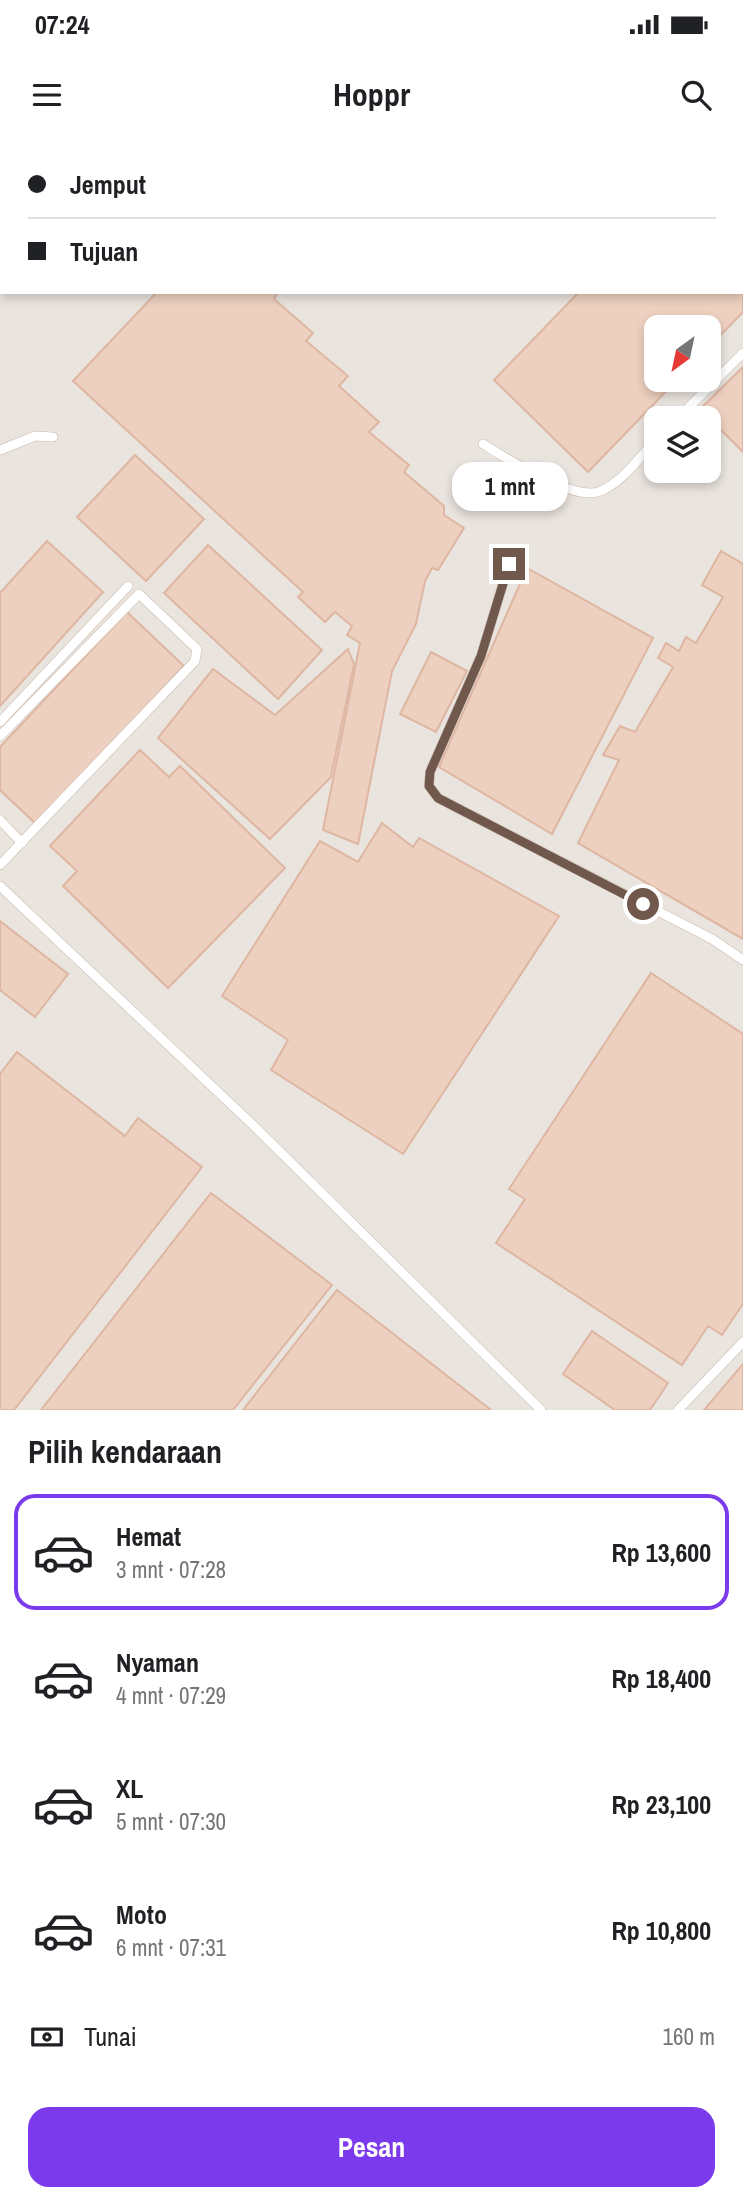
<!DOCTYPE html>
<html lang="id">
<head>
<meta charset="utf-8">
<style>
  :root { --surface:#fff; --page:#f2f2f2; --text:#202124; --muted:#757577; --line:#e0e0e0; --accent:#7c3aed }
  body { margin:0; font-family:"Archivo Narrow",sans-serif; background:var(--page); color:var(--text); height:100vh; display:flex; flex-direction:column; font-size:26px; white-space:nowrap }
  * { box-sizing:border-box; margin:0 }
  p { font-size:23px; color:var(--muted) }
  .icon { flex:none; width:38px; height:38px; fill:none; stroke:currentColor; stroke-width:2; stroke-linecap:round; stroke-linejoin:round }
  .map { position:relative; height:1270px; overflow:hidden }
  .panel { display:flex; flex-direction:column; background:var(--surface); flex:1 }
  .panel>* { flex:none }
  .guide { position:absolute; left:0px; top:0px; width:744px; height:154px; box-shadow:0 4px 10px #0003; display:grid; align-content:center; height:154px; padding:0 28px; background:var(--surface) }
  .needle { width:46px; rotate:213deg }
  .buttons { position:absolute; left:644px; top:175px; display:grid; gap:14px }
  .buttons a { display:grid; place-items:center; width:77px; height:77px; border-radius:14px; background:var(--surface); box-shadow:0 4px 10px #0003; font-size:35px }
  .end { position:absolute; width:32px; height:32px; margin:-16px; border:9px solid #70584c; background:#fff; box-shadow:0 0 0 4px #fff }
  .from { border-radius:50% }
  .bubble { position:absolute; height:49px; border-radius:21px; background:var(--surface); box-shadow:0 4px 10px #0003; font-size:23px; font-weight:800; line-height:49px; text-align:center }
  .guide b { display:flex; align-items:center; gap:24px; height:66px; font-size:26px }
  .guide b+b { border-top:2px solid var(--line) }
  .guide i { width:18px; height:18px; background:var(--text) }
  ul { padding:0; list-style:none }
  li { display:flex; align-items:center; gap:21px; height:116px; margin:0 14px 10px; padding:0 14px; border:4px solid transparent; border-radius:21px }
  li div { flex:1 }
  li b { display:block; font-size:26px }
  li em { font-style:normal; font-weight:800 }
  li.current { border-color:var(--accent) }
  li>.icon { width:63px; height:63px; stroke-width:1.5 }
  h2 { padding:0 28px; font-size:32px; line-height:84px }
  .pay { display:flex; align-items:center; gap:18px; height:77px; padding:0 28px; font-size:26px }
  .pay p { margin-inline-start:auto }
  .cta { display:flex; gap:14px; margin-top:auto; padding:14px 28px }
  .cta a { flex:1; height:80px; border-radius:21px; background:var(--accent); color:#fff; font-size:28px; font-weight:800; line-height:80px; text-align:center }
  .status { display:flex; justify-content:space-between; align-items:center; height:49px; padding:0 35px; background:var(--surface); direction:ltr }
  .status svg { height:19px; fill:currentColor }
  header { display:flex; justify-content:space-between; align-items:center; height:91px; padding:0 28px; background:var(--surface); font-size:32px; font-weight:800 }
  .map>svg:first-child { display:block }
  .industrial { fill:#eae4df; fill-rule:evenodd }
  .building { fill:#edd0bf; stroke:#deb6a1; stroke-width:2 }
  .lines { fill:none; stroke-linecap:round; stroke-linejoin:round }
  .service-casing { stroke:#cab9ac; stroke-width:10 }
  .service { stroke:#fff; stroke-width:9 }
  .route { stroke:#70584c; stroke-width:9 }
</style>
</head>
<body>
<div class="status"><b>07:24</b><svg viewBox="0 0 49 12"><path d="M0 12V9h3v3zM5 12V6h3v6zM10 12V3h3v9zM15 12V0h3v12zM26 1h20v11H26zM47 4h2v5h-2z"/></svg></div>
<header><svg class="icon" aria-label="menu" viewBox="0 0 24 24"><path d="M4 6h16M4 12h16M4 18h16"/></svg>Hoppr<svg class="icon" aria-label="search" viewBox="0 0 24 24"><circle cx="10" cy="10" r="6"/><path d="M15 15l6 6"/></svg></header>
<div class="map">
<svg width="743" height="1270" viewBox="0 0 743 1270">
  <rect width="100%" height="100%" fill="#faf1e5"/>
  <!-- industrial -->
  <path class="industrial" d="M0 0H743V1270H0ZM2 2H742V152H2ZM656 187H709V240H656ZM656 278H709V331H656Z"/>
  <!-- building -->
  <g class="building">
    <path d="M67 0H269L267 2Z"/>
    <path d="M728 0H743V172L709 207V187H656V240H677L588 332 494 240 579 152H742V2Z"/>
    <path d="M157 152H278L274 159 313 193 306 201 348 236 339 246 379 282 369 292 409 325 404 332 444 366V375L464 388 438 430 432 428 425 441 416 484 392 531 358 704 323 690 360 503 347 495 352 486 335 472 325 482 298 457 303 452 73 241Z"/>
    <path d="M743 227V312L700 269Z"/>
    <path d="M135 315 204 379 146 441 77 377Z"/>
    <path d="M47 401 103 452 0 566V453Z"/>
    <path d="M208 405 322 510 278 559 164 453Z"/>
    <path d="M721 411 743 424V799L578 703 619 620 603 615 620 586 635 592 673 527 658 518 666 503 679 511 686 497 696 503 723 457 702 445Z"/>
    <path d="M527 428 653 498 552 694 439 627Z"/>
    <path d="M127 472 184 526 36 684 0 650V607Z"/>
    <path d="M348 509 354 524 331 637 270 699 158 598 213 529 275 575Z"/>
    <path d="M431 512 467 531 436 592 400 574Z"/>
    <path d="M140 610 169 637 180 626 285 728 168 848 63 746 77 731 50 706Z"/>
    <path d="M382 683 413 707 419 698 559 776 403 1014 271 930 288 900 222 856 320 701 358 722Z"/>
    <path d="M0 781 68 834 35 877 0 850Z"/>
    <path d="M651 833 743 894V1164L722 1195 708 1186 682 1225 496 1103 525 1059 509 1049Z"/>
    <path d="M17 912 125 996 138 978 202 1027 14 1270H0V934Z"/>
    <path d="M211 1053 332 1145 233 1270H41Z"/>
    <path d="M337 1150 491 1270H243Z"/>
    <path d="M592 1191 668 1243 650 1270H615L563 1234Z"/>
    <path d="M743 1224V1270H704Z"/>
  </g>
  <g class="lines">
    <defs>
      <g id="service">
        <path d="M678 278 743 213"/>
        <path d="M483 304C506 318 575 363 601 351 622 342 640 317 656 300"/>
        <path d="M0 310 35 296 53 297"/>
        <path d="M509 424 481 516 430 632 429 646 438 658 712 799 743 820"/>
        <path d="M0 582 128 446"/>
        <path d="M0 596 139 454 197 509 195 521 0 725"/>
        <path d="M0 680 22 703"/>
        <path d="M0 746 254 986 541 1270"/>
        <path d="M678 1270 743 1202"/>
      </g>
    </defs>
    <!-- service casing -->
    <use href="#service" class="service-casing"/>
    <!-- service -->
    <use href="#service" class="service"/>
  </g>
  <g class="lines">
    <!-- route -->
    <path class="route" d="M509 424 481 516 430 632 429 646 438 658 643 764"/>
  </g>
</svg>
<div class="buttons">
<a><svg class="needle" viewBox="-14 -14 28 28"><path d="M0-13l5 13h-10z" fill="#e53935"/><path d="M0 13l5-13h-10z" fill="#757577"/></svg></a>
<a><svg class="icon" aria-label="layers" viewBox="0 0 24 24"><path d="M12 4l9 5-9 5-9-5zM3 14l9 5 9-5"/></svg></a>
</div>
<i class="end from" style="left:643px;top:764px"></i>
<i class="end" style="left:509px;top:424px"></i>
<div class="bubble" style="left:452px;top:322px;width:116px">1 mnt</div>
<div class="guide">
<b><i class="from"></i>Jemput</b>
<b><i></i>Tujuan</b>
</div>
</div>
<section class="panel">
<h2>Pilih kendaraan</h2>
<ul>
<li class="current"><svg class="icon" aria-label="car" viewBox="0 0 24 24"><path d="M5 17H2v-5l4-1 3-4h7l3 4 3 1v5h-3M9 17h6M6 11h13"/><circle cx="7" cy="17" r="2"/><circle cx="17" cy="17" r="2"/></svg><div><b>Hemat</b><p>3 mnt · 07:28</p></div><em>Rp 13,600</em></li>
<li><svg class="icon" aria-label="car" viewBox="0 0 24 24"><path d="M5 17H2v-5l4-1 3-4h7l3 4 3 1v5h-3M9 17h6M6 11h13"/><circle cx="7" cy="17" r="2"/><circle cx="17" cy="17" r="2"/></svg><div><b>Nyaman</b><p>4 mnt · 07:29</p></div><em>Rp 18,400</em></li>
<li><svg class="icon" aria-label="car" viewBox="0 0 24 24"><path d="M5 17H2v-5l4-1 3-4h7l3 4 3 1v5h-3M9 17h6M6 11h13"/><circle cx="7" cy="17" r="2"/><circle cx="17" cy="17" r="2"/></svg><div><b>XL</b><p>5 mnt · 07:30</p></div><em>Rp 23,100</em></li>
<li><svg class="icon" aria-label="car" viewBox="0 0 24 24"><path d="M5 17H2v-5l4-1 3-4h7l3 4 3 1v5h-3M9 17h6M6 11h13"/><circle cx="7" cy="17" r="2"/><circle cx="17" cy="17" r="2"/></svg><div><b>Moto</b><p>6 mnt · 07:31</p></div><em>Rp 10,800</em></li>
</ul>
<div class="pay"><svg class="icon" aria-label="cash" viewBox="0 0 24 24"><path d="M3 7h18v10H3z"/><circle cx="12" cy="12" r="2"/></svg>Tunai<p>160 m</p></div>
<div class="cta"><a>Pesan</a></div>
</section>
</body>
</html>
